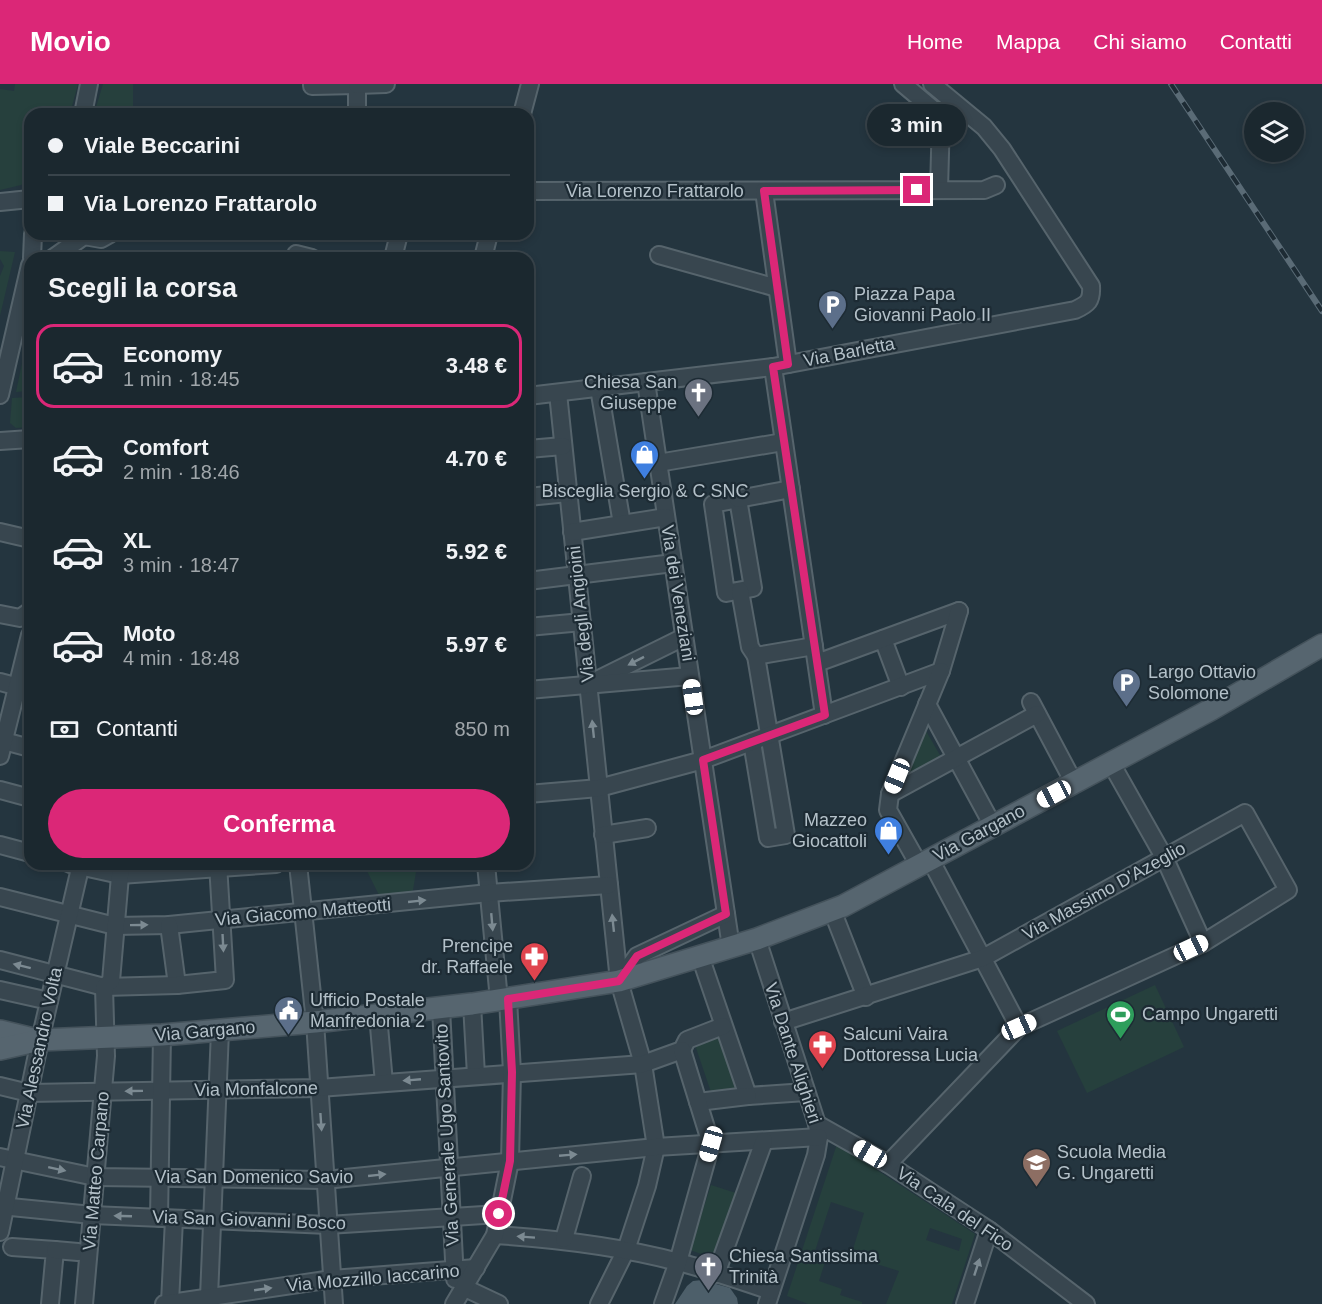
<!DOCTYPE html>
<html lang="it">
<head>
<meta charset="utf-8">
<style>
  :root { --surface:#1b282f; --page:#243037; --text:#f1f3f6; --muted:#a0a6aa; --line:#39444b; --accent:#db2777 }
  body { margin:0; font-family:Helvetica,sans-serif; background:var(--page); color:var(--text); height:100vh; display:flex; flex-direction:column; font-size:22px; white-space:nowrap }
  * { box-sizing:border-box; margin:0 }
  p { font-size:20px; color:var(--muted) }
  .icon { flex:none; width:33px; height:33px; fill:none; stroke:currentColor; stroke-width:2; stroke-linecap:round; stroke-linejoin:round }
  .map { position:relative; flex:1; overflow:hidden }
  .details { position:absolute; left:24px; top:168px; width:510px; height:618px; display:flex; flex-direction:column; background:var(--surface); border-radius:18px; box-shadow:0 3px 9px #0003,0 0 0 2px var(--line) }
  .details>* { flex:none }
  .banner { position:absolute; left:24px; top:24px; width:510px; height:132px; border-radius:18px; box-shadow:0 3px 9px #0003,0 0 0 2px var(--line); display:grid; align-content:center; height:132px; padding:0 24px; background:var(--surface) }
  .fabs { position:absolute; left:1244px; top:18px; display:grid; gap:12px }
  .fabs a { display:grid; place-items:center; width:60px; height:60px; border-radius:50%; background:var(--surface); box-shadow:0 3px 9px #0003,0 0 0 2px var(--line); font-size:30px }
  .end { position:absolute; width:27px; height:27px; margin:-14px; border:8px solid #db2777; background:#fff; box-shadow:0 0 0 3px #fff }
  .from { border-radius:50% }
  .bubble { position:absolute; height:42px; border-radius:21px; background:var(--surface); box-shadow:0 3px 9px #0003,0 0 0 2px var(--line); font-size:20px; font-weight:700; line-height:42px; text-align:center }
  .car { position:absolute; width:18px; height:36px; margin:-18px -9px; border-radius:8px; box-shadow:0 0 4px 2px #0007; background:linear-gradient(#fff 24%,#345 0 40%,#fff 0 76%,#345 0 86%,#fff 0) }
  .banner b { display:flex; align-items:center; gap:21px; height:57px; font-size:22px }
  .banner b+b { border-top:2px solid var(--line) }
  .banner i { width:15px; height:15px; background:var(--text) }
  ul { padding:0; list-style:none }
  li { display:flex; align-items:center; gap:18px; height:84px; margin:0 12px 9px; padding:0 12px; border:3px solid transparent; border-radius:18px }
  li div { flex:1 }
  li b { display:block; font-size:22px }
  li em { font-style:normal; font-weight:700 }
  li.selected { border-color:var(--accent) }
  li>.icon { width:54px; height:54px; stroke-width:1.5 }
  h2 { padding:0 24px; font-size:27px; line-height:72px }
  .pay { display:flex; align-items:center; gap:15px; height:66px; padding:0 24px; font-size:22px }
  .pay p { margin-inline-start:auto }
  .action { display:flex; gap:12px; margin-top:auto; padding:12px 24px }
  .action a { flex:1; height:69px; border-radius:36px; background:var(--accent); color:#fff; font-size:24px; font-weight:700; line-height:69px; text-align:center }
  header { display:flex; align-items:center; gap:36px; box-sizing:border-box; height:84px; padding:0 30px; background:var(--accent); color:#fff }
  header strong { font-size:28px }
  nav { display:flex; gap:33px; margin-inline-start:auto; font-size:21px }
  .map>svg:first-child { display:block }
  .green { fill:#26403d; fill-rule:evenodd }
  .building { fill:#4d5f6a }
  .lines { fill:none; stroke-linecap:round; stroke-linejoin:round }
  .minor-casing { stroke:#56646c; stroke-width:20 }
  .major-casing { stroke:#44525b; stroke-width:24 }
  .minor { stroke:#38464f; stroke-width:16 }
  .major { stroke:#56656f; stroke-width:21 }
  .rail-casing { stroke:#5a6b76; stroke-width:6 }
  .rail { stroke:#1d2b34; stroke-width:4; stroke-dasharray:11; stroke-linecap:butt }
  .oneway { fill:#7c8a92 }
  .route { stroke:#db2777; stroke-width:8 }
  .labels { text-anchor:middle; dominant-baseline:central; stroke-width:4.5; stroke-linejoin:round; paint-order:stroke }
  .street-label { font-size:18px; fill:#b4c1c9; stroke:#1d2b34 }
  .poi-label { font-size:18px; fill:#b4c1c9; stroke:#1d2b34; text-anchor:start }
</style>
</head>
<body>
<header>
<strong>Movio</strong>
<nav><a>Home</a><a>Mappa</a><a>Chi siamo</a><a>Contatti</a></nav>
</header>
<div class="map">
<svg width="1322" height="1220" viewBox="0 0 1322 1220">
  <rect width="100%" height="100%" fill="#24353f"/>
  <!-- green -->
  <g class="green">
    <path d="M15 0H78L70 30H30V95L21 101 0 106V5L14 7Z"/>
    <path d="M103 0H133V30H94Z"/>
    <path d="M0 167 15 168 0 232V192L4 182 0 175Z"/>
    <path d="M29 246 30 304 28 307 16 308Z"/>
    <path d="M27 313 30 316V343L16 344 10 339 12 314Z"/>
    <path d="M926 647 941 673 904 694Z"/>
    <path d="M417 782 412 812 381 815 367 787Z"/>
    <path d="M1155 901 1184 963 1087 1009 1057 947Z"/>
    <path d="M720 949 739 1006 711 1008 694 958Z"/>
    <path d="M837 1060 975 1150 952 1220H886L899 1187 851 1172 864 1129 831 1118 814 1170 826 1175 819 1197 842 1205 840 1211 862 1218V1220H808L787 1212ZM930 1144 962 1155 959 1167 926 1156Z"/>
    <path d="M711 1101 736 1109 715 1175 690 1166Z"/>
  </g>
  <!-- building -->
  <path class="building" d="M702 1196 730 1204 737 1214 738 1220H675L687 1202 693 1197Z"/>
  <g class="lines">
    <defs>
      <g id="minor">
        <path d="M312 0V2L357 1V30"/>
        <path d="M903 0 941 32 939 106"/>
        <path d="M357 1 386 0"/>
        <path d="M83 30 89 0"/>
        <path d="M522 30 530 0"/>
        <path d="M528 107 984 106 996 101"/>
        <path d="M764 107 788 280"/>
        <path d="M0 118 30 115"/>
        <path d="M659 171 777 204"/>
        <path d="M32 174 33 150"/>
        <path d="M53 174 84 152 101 155 110 150"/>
        <path d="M295 174 296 170 312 174"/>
        <path d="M393 174 399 150"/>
        <path d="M483 174 489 150"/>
        <path d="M773 283 824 631"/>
        <path d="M646 298 731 863"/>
        <path d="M599 304 622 440"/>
        <path d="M558 309 619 897 643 980 656 1063 647 1102 626 1166 599 1220"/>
        <path d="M0 311 30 181"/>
        <path d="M528 312 773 283 1075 226C1088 220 1092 217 1091 202L1002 65 984 43 932 0"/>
        <path d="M0 357 30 355"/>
        <path d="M528 365 563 362"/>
        <path d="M658 379 783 358"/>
        <path d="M528 413 568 409"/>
        <path d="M738 415 753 504 726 509 713 420Z"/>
        <path d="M738 415 791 405"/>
        <path d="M0 448 30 455"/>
        <path d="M572 448 666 433"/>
        <path d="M528 497 673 479"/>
        <path d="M740 507 750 563 756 572"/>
        <path d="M0 530 20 534 30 527"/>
        <path d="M528 543 582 538"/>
        <path d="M883 555 901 603"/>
        <path d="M817 579 959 527"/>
        <path d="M597 596 684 553"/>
        <path d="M0 598 30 606"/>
        <path d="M528 606 690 592"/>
        <path d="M1031 618 1074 699"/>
        <path d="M927 620 993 742"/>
        <path d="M0 656 30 664"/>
        <path d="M752 658 768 754 786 751 756 572 814 562"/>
        <path d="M0 672 30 551"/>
        <path d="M0 706 30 714"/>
        <path d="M528 710 599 704 703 676 941 587 959 527"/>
        <path d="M890 710 1037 630"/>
        <path d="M603 751 647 744"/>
        <path d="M0 761 30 769"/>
        <path d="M930 775 1019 943"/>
        <path d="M70 780 120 791 276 780"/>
        <path d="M298 780 315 938 334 1220"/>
        <path d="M486 780 499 916"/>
        <path d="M919 781 888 726 890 710 941 587"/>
        <path d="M0 813 115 842 169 841 489 809 609 801"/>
        <path d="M832 826 866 913"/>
        <path d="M169 841 177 901"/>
        <path d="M757 855 817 1040 819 1053 816 1071 767 1220"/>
        <path d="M700 872 748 1012 806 1008"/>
        <path d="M0 876 104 903 177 901 225 896 218 780"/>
        <path d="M619 897 637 872 726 830"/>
        <path d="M0 906 49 917"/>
        <path d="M472 920 476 991"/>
        <path d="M441 924 455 1195"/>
        <path d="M378 931 384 999"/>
        <path d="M783 938 983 874 1245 729 1288 806 1203 859"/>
        <path d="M0 1002 29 1009 319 1004 643 980 682 966 687 956 723 942"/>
        <path d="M698 1018 748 1012"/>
        <path d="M817 1040 888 1080 989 1146 1086 1220"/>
        <path d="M0 1073 95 1093 325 1096 656 1063 819 1053"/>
        <path d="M888 1080 1019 943 1203 859 1164 773 1111 679"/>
        <path d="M0 1122 92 1131 328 1141 499 1130"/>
        <path d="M159 1134 162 951"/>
        <path d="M0 1148 40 956 81 780"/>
        <path d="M495 1151C557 1155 618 1162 678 1178 710 1186 741 1197 771 1207"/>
        <path d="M564 1155 582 1092"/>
        <path d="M12 1163 55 1166 50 1220"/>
        <path d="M55 1166 78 1168"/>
        <path d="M716 1190 764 1057"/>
        <path d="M465 1204 499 1220"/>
        <path d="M209 1213 220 947"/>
        <path d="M170 1219 174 1135"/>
        <path d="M84 1220 106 972 104 903 111 897 121 780"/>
        <path d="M164 1220 332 1195 476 1184"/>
        <path d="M454 1220 495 1151 510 1077 512 988 508 915"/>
        <path d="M663 1220 678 1178 711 1060 682 966"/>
        <path d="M965 1220 989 1146"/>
      </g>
      <g id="major">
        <path d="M0 947 33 955"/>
        <path d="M0 965 40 956 162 951 315 938 472 920 619 897 757 855 843 822 1212 625 1322 561"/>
      </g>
    </defs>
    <!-- minor casing -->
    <use href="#minor" class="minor-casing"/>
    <!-- major casing -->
    <use href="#major" class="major-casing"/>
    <!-- minor -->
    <use href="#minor" class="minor"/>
    <!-- major -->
    <use href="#major" class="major"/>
    <defs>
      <path id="rail" d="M1171 0 1322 227"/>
    </defs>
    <!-- rail casing -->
    <use href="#rail" class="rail-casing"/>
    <!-- rail -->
    <use href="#rail" class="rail"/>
  </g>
  <!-- one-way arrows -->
  <defs><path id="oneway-solid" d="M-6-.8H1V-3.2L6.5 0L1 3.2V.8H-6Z" transform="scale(1.5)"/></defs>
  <g class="oneway">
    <use href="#oneway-solid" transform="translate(636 577) rotate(153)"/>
    <use href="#oneway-solid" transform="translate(593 645) rotate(-96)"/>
    <use href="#oneway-solid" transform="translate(417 817) rotate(-6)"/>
    <use href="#oneway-solid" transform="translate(492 838) rotate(85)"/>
    <use href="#oneway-solid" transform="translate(613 839) rotate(-96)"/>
    <use href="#oneway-solid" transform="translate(139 841) rotate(-1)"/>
    <use href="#oneway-solid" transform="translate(223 859) rotate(87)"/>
    <use href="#oneway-solid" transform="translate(22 882) rotate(-166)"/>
    <use href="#oneway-solid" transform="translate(412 996) rotate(175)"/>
    <use href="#oneway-solid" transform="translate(134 1007) rotate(179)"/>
    <use href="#oneway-solid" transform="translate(321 1038) rotate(86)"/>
    <use href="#oneway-solid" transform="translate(568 1071) rotate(-5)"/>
    <use href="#oneway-solid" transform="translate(57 1085) rotate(12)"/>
    <use href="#oneway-solid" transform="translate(377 1091) rotate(-6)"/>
    <use href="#oneway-solid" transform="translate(123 1132) rotate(-178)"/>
    <use href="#oneway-solid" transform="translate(526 1153) rotate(-176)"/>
    <use href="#oneway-solid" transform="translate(977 1183) rotate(-72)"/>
    <use href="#oneway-solid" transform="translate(263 1205) rotate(-8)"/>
  </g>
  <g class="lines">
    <!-- route -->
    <path class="route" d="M499 1130 510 1077 512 988 508 915 619 897 637 872 726 830 703 676 825 631 773 283 788 280 764 107 917 106"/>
  </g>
  <!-- icons -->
  <defs>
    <symbol id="parking-pin" viewBox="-11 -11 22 30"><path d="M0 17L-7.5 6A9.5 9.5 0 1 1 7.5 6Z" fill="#5c6f8a" stroke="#1d2b34"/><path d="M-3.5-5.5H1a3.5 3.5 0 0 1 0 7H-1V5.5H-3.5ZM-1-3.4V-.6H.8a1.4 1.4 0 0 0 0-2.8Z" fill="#fff"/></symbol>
    <symbol id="church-pin" viewBox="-11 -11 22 30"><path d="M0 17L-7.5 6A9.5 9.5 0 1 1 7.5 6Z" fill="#6b7280" stroke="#1d2b34"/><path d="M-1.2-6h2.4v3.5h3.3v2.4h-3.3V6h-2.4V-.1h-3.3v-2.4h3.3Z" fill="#fff"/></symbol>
    <symbol id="shop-pin" viewBox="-11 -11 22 30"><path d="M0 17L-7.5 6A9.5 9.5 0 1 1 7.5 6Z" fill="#3f7fe0" stroke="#1d2b34"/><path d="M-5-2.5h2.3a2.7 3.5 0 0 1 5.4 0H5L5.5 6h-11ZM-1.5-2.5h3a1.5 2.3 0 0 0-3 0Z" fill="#fff"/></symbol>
    <symbol id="pharmacy-pin" viewBox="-11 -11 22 30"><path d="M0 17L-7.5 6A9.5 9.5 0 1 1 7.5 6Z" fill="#e0444e" stroke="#1d2b34"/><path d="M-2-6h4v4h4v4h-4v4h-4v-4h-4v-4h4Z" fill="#fff"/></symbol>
    <symbol id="civic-pin" viewBox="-11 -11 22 30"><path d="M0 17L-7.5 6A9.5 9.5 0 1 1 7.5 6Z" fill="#5c6f8a" stroke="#1d2b34"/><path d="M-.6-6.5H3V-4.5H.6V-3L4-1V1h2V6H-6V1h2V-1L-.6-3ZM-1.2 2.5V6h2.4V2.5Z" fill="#fff"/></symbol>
    <symbol id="stadium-pin" viewBox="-11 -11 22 30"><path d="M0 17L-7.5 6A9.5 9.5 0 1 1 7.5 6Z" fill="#2e9e5b" stroke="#1d2b34"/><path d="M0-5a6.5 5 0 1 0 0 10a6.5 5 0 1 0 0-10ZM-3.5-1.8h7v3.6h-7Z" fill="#fff"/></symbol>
    <symbol id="school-pin" viewBox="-11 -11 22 30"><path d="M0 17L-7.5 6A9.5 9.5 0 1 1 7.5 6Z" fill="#8d6e63" stroke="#1d2b34"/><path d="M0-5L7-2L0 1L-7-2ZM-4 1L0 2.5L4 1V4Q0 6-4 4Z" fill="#fff"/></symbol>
  </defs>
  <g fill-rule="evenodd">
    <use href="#parking-pin" x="816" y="204" width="33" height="45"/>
    <use href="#church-pin" x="682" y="292" width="33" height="45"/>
    <use href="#shop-pin" x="628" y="354" width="33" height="45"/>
    <use href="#parking-pin" x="1110" y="582" width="33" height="45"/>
    <use href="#shop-pin" x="872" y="730" width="33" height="45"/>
    <use href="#pharmacy-pin" x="518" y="856" width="33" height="45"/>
    <use href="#civic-pin" x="272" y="910" width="33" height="45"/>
    <use href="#stadium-pin" x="1104" y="914" width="33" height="45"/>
    <use href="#pharmacy-pin" x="806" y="944" width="33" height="45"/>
    <use href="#school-pin" x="1020" y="1062" width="33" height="45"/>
    <use href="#church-pin" x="692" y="1166" width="33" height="45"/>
  </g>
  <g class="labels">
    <!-- street labels -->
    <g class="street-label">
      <text x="655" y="107">Via Lorenzo Frattarolo</text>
      <text transform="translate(849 268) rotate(-11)">Via Barletta</text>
      <text transform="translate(678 509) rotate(81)">Via dei Veneziani</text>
      <text transform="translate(581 530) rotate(-96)">Via degli Angioini</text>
      <text transform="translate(979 749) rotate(-28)">Via Gargano</text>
      <text transform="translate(1104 807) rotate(-29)">Via Massimo D'Azeglio</text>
      <text transform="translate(303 828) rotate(-5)">Via Giacomo Matteotti</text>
      <text transform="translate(205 947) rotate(-5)">Via Gargano</text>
      <text transform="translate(39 964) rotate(-78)">Via Alessandro Volta</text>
      <text transform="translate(793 969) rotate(72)">Via Dante Alighieri</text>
      <text transform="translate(256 1005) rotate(-1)">Via Monfalcone</text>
      <text transform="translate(447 1051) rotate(-93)">Via Generale Ugo Santovito</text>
      <text transform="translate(96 1087) rotate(-85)">Via Matteo Carpano</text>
      <text x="254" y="1093">Via San Domenico Savio</text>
      <text transform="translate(955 1125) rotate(34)">Via Cala del Fico</text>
      <text transform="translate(249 1136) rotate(2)">Via San Giovanni Bosco</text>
      <text transform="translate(373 1194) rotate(-5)">Via Mozzillo Iaccarino</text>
    </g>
    <!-- poi labels -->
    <g class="poi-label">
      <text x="854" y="210">Piazza Papa<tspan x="854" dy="21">Giovanni Paolo II</tspan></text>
      <text x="677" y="298" text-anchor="end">Chiesa San<tspan x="677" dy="21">Giuseppe</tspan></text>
      <text x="645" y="407" text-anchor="middle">Bisceglia Sergio &amp; C SNC</text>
      <text x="1148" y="588">Largo Ottavio<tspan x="1148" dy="21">Solomone</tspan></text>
      <text x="867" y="736" text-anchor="end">Mazzeo<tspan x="867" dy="21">Giocattoli</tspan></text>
      <text x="513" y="862" text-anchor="end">Prencipe<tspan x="513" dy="21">dr. Raffaele</tspan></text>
      <text x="310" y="916">Ufficio Postale<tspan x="310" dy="21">Manfredonia 2</tspan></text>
      <text x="1142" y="930">Campo Ungaretti</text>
      <text x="843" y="950">Salcuni Vaira<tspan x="843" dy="21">Dottoressa Lucia</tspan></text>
      <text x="1057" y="1068">Scuola Media<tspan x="1057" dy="21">G. Ungaretti</tspan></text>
      <text x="729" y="1172">Chiesa Santissima<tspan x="729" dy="21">Trinità</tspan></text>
    </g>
  </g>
</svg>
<div class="fabs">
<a><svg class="icon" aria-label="layers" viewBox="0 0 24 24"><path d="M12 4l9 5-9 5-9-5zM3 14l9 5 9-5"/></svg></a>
</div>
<i class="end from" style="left:499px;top:1130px"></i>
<i class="end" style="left:917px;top:106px"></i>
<div class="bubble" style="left:867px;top:20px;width:99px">3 min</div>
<i class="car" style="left:693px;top:613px;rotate:352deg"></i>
<i class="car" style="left:897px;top:692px;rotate:202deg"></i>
<i class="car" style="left:1054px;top:710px;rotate:242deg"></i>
<i class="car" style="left:1191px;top:864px;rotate:65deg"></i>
<i class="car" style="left:1019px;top:943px;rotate:66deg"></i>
<i class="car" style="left:711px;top:1060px;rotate:196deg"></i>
<i class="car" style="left:870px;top:1070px;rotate:300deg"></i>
<div class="banner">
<b><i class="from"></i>Viale Beccarini</b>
<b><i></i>Via Lorenzo Frattarolo</b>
</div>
<section class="details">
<h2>Scegli la corsa</h2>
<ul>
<li class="selected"><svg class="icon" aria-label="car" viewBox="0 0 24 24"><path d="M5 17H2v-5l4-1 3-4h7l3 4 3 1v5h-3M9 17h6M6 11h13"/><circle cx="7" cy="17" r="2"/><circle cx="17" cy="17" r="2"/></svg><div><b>Economy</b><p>1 min · 18:45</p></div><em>3.48 €</em></li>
<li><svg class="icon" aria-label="car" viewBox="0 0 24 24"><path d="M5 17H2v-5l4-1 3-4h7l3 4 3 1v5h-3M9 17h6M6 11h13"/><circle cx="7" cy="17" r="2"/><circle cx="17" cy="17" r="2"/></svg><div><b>Comfort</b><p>2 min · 18:46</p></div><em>4.70 €</em></li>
<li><svg class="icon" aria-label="car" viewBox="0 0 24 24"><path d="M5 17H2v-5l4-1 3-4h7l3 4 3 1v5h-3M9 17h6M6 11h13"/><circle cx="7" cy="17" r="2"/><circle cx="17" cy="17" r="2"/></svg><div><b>XL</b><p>3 min · 18:47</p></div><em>5.92 €</em></li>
<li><svg class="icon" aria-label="car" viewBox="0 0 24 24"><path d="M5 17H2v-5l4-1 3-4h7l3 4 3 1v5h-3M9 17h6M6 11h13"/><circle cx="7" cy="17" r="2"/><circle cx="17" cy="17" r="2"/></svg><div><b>Moto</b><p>4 min · 18:48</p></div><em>5.97 €</em></li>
</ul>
<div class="pay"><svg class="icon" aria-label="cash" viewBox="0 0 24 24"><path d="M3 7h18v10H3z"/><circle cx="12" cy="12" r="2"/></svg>Contanti<p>850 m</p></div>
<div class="action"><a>Conferma</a></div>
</section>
</div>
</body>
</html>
